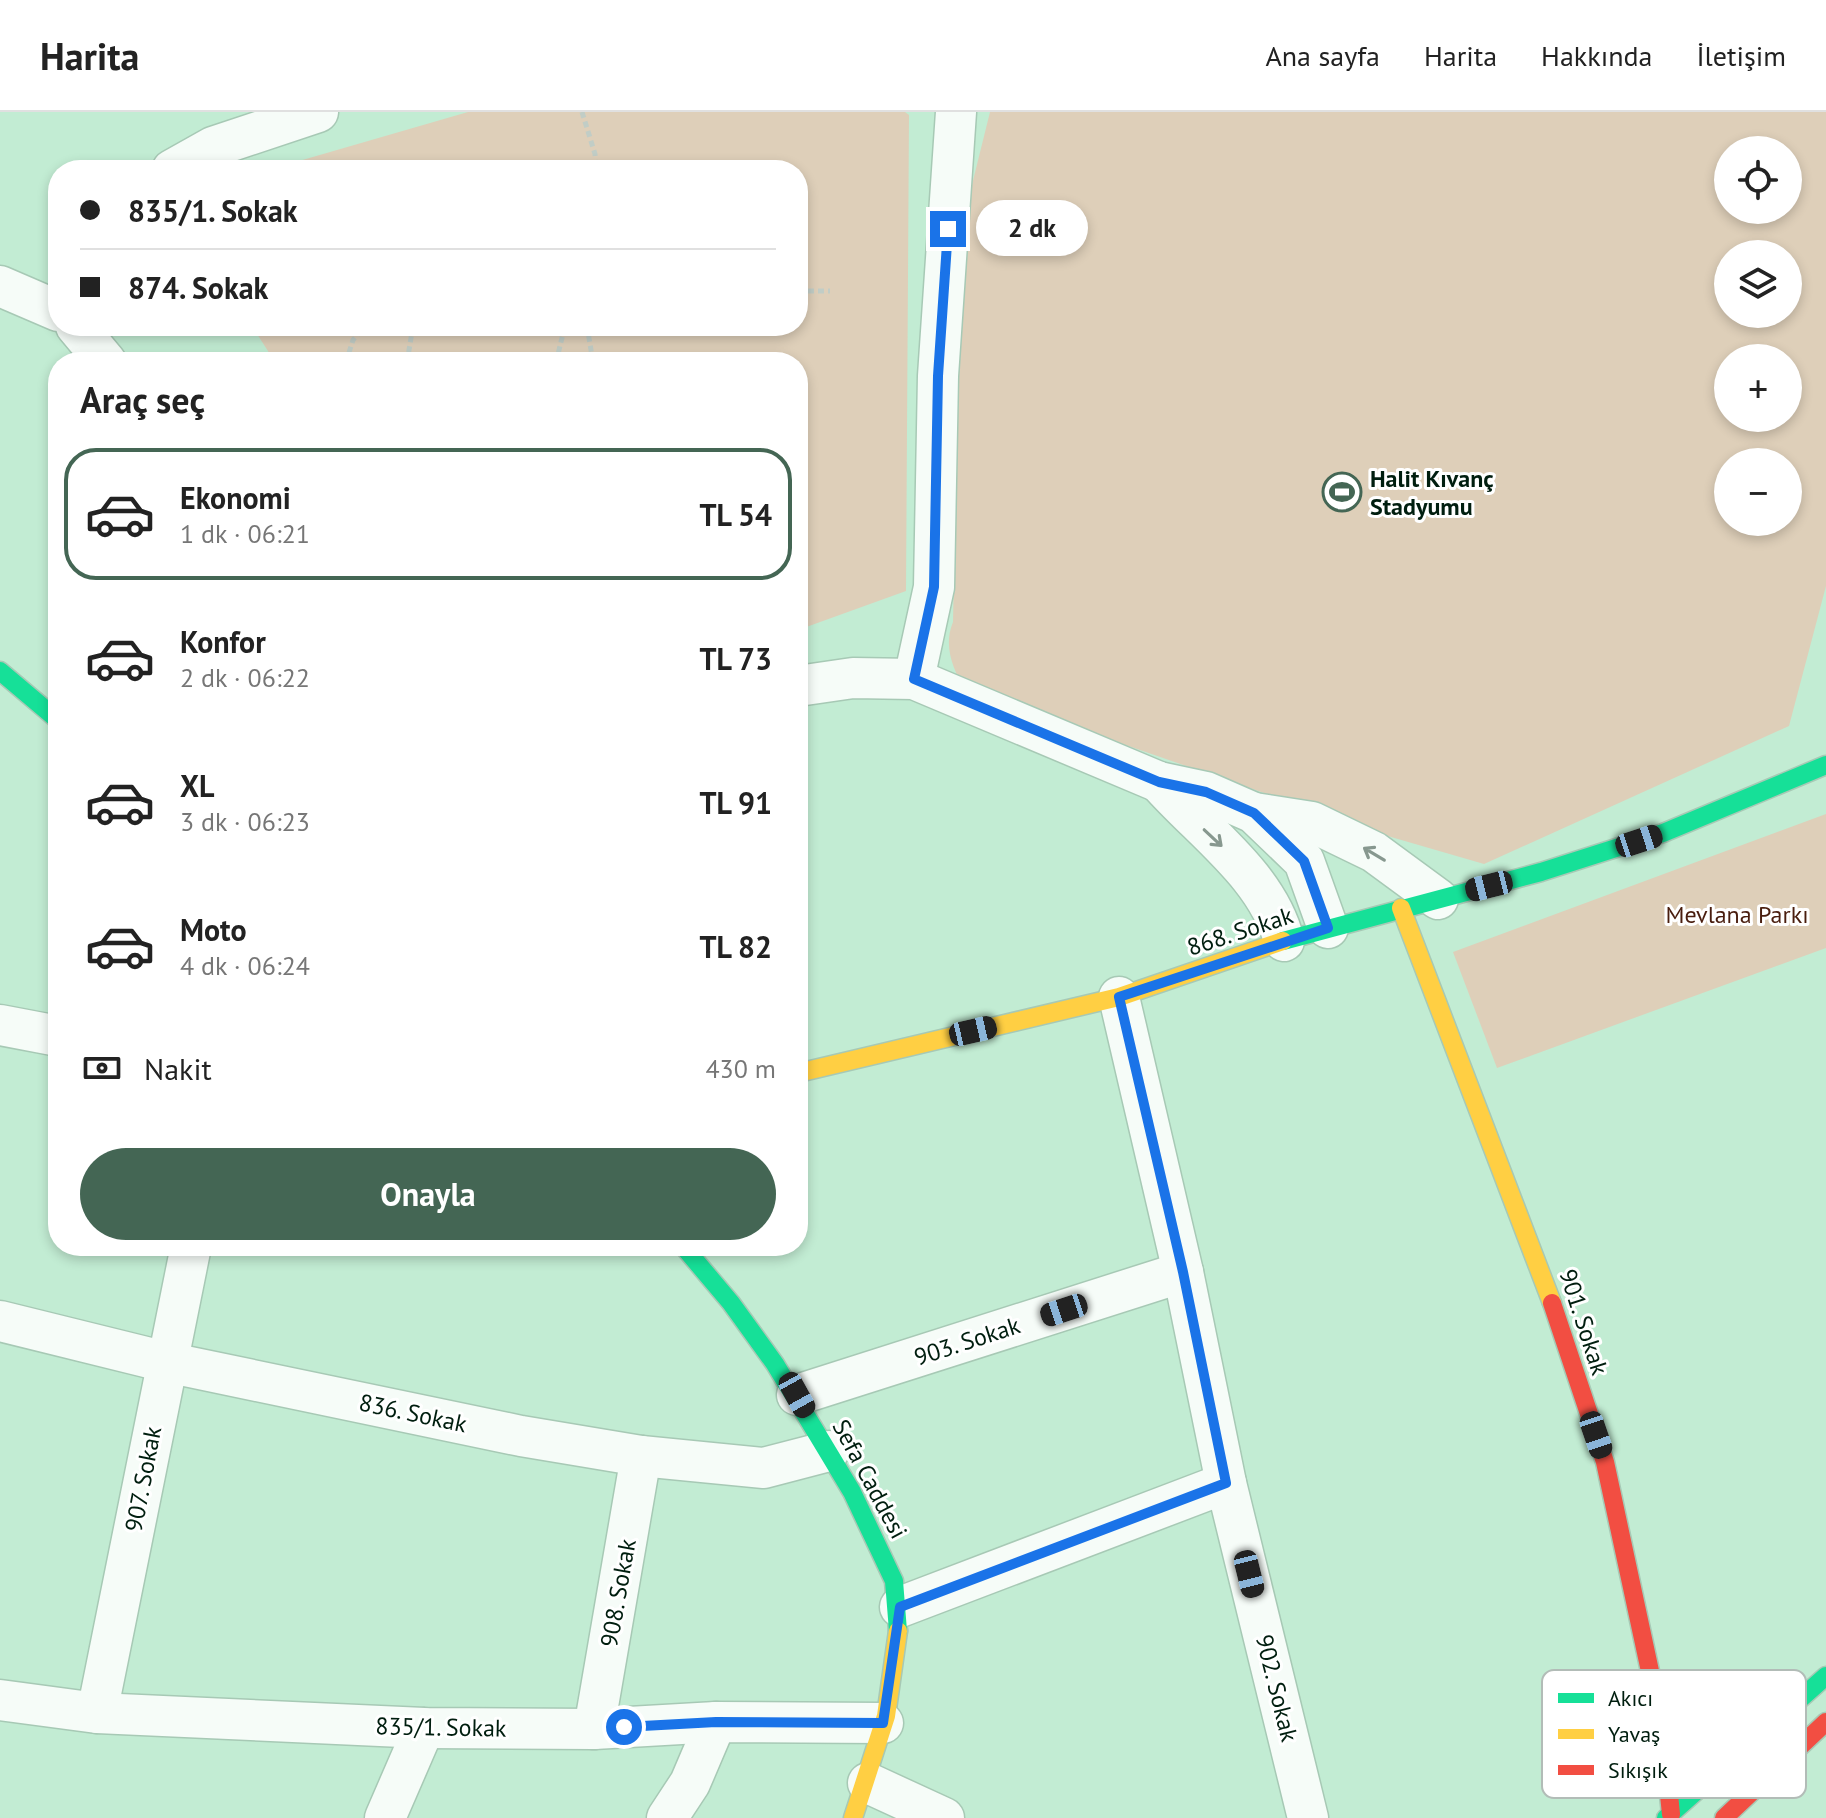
<!DOCTYPE html>
<html lang="tr">
<head>
<meta charset="utf-8">
<style>
  :root { --surface:#fff; --page:#f6f6f6; --text:#222; --muted:#767676; --line:#e0e0e0; --accent:#446654 }
  body { margin:0; font-family:"PT Sans",sans-serif; background:var(--page); color:var(--text); height:100vh; display:flex; flex-direction:column; font-size:30px; white-space:nowrap }
  * { box-sizing:border-box; margin:0 }
  p { font-size:26px; color:var(--muted) }
  .icon { flex:none; width:44px; height:44px; fill:none; stroke:currentColor; stroke-width:2; stroke-linecap:round; stroke-linejoin:round }
  .map { position:relative; flex:1; overflow:hidden }
  .drawer { position:absolute; left:48px; top:240px; width:760px; height:904px; display:flex; flex-direction:column; background:var(--surface); border-radius:32px; box-shadow:0 4px 12px #0003 }
  .drawer>* { flex:none }
  .banner { position:absolute; left:48px; top:48px; width:760px; height:176px; border-radius:32px; box-shadow:0 4px 12px #0003; display:grid; align-content:center; height:176px; padding:0 32px; background:var(--surface) }
  .tools { position:absolute; left:1714px; top:24px; display:grid; gap:16px }
  .tools a { display:grid; place-items:center; width:88px; height:88px; border-radius:50%; background:var(--surface); box-shadow:0 4px 12px #0003; font-size:40px }
  .end { position:absolute; width:36px; height:36px; margin:-18px; border:10px solid #1a73e8; background:#fff; box-shadow:0 0 0 4px #fff }
  .from { border-radius:50% }
  .bubble { position:absolute; height:56px; border-radius:28px; background:var(--surface); box-shadow:0 4px 12px #0003; font-size:26px; font-weight:600; line-height:56px; text-align:center }
  .car { position:absolute; width:24px; height:48px; margin:-24px -12px; border-radius:10px; box-shadow:0 0 6px 2px #0007; background:linear-gradient(#222 24%,#8ab4d8 0 40%,#222 0 76%,#8ab4d8 0 86%,#222 0) }
  .banner b { display:flex; align-items:center; gap:28px; height:76px; font-size:30px }
  .banner b+b { border-top:2px solid var(--line) }
  .banner i { width:20px; height:20px; background:var(--text) }
  ul { padding:0; list-style:none }
  li { display:flex; align-items:center; gap:24px; height:132px; margin:0 16px 12px; padding:0 16px; border:4px solid transparent; border-radius:32px }
  li div { flex:1 }
  li b { display:block; font-size:30px }
  li em { font-style:normal; font-weight:600 }
  li.current { border-color:var(--accent) }
  li>.icon { width:72px; height:72px; stroke-width:1.5 }
  h2 { padding:0 32px; font-size:36px; line-height:96px }
  .pay { display:flex; align-items:center; gap:20px; height:88px; padding:0 32px; font-size:30px }
  .pay p { margin-inline-start:auto }
  .primary-button { display:flex; gap:16px; margin-top:auto; padding:16px 32px }
  .primary-button a { flex:1; height:92px; border-radius:48px; background:var(--accent); color:#fff; font-size:32px; font-weight:600; line-height:92px; text-align:center }
  header { display:flex; align-items:center; gap:48px; box-sizing:border-box; height:112px; padding:0 40px; background:var(--surface); border-bottom:2px solid var(--line) }
  header strong { font-size:38px }
  nav { display:flex; gap:44px; margin-inline-start:auto; font-size:28px }
  .map>svg:first-child { display:block }
  .green { fill:#decfb9; fill-rule:evenodd }
  .lines { fill:none; stroke-linecap:round; stroke-linejoin:round }
  .street-casing { stroke:#a7c9b5; stroke-width:43 }
  .fast-casing { stroke:#a7c9b5; stroke-width:21 }
  .slow-casing { stroke:#a7c9b5; stroke-width:21 }
  .jam-casing { stroke:#a7c9b5; stroke-width:21 }
  .path { stroke:#c1cdc6; stroke-width:5; stroke-dasharray:6 4; stroke-linecap:butt }
  .street { stroke:#f6fcf8; stroke-width:40 }
  .fast { stroke:#16e098; stroke-width:18 }
  .slow { stroke:#ffcf43; stroke-width:18 }
  .jam { stroke:#f24e42; stroke-width:18 }
  .oneway { stroke:#87988f }
  .route { stroke:#1a73e8; stroke-width:10 }
  .labels { text-anchor:middle; dominant-baseline:central; stroke-width:6; stroke-linejoin:round; paint-order:stroke }
  .poi-label { font-size:24px; font-weight:bold; fill:#001e0f; stroke:#fff; text-anchor:start }
  .park-label { font-size:24px; fill:#491d0e; stroke:#fff }
  .street-label { font-size:24px; fill:#001e0f; stroke:#fff }
  .key { fill:#fff; stroke:#b2bcb7; stroke-width:2 }
  .key-label { font-size:22px; fill:#001e0f }
</style>
</head>
<body>
<header>
<strong>Harita</strong>
<nav><a>Ana sayfa</a><a>Harita</a><a>Hakkında</a><a>İletişim</a></nav>
</header>
<div class="map">
<svg width="1826" height="1706" viewBox="0 0 1826 1706">
  <rect width="100%" height="100%" fill="#c2ecd3"/>
  <!-- green -->
  <g class="green">
    <path d="M468 0H905L909 3 906 479 798 518V250H275L252 214H798V58H268Z"/>
    <path d="M990 0H1826V474L1789 614 1484 752 1391 725 964 577C953 556 943 534 953 510L961 117ZM1728 38H1788V98H1728ZM1728 142H1788V202H1728ZM1728 246H1788V306H1728ZM1728 350H1788V410H1728Z"/>
    <path d="M1826 702V836L1497 956 1453 840Z"/>
  </g>
  <g class="lines">
    <defs>
      <g id="street">
        <path d="M172 58 213 35 318 0"/>
        <path d="M0 174 58 199"/>
        <path d="M76 214 106 250"/>
        <path d="M914 567 934 475 938 264 956 0"/>
        <path d="M798 574 853 566 914 567 1159 670 1206 680 1254 701 1304 749 1328 816"/>
        <path d="M1159 670C1201 718 1268 764 1284 829"/>
        <path d="M1254 701 1312 710 1374 740 1438 787"/>
        <path d="M1119 885 1183 1160 1226 1371 1308 1706"/>
        <path d="M0 913 58 924"/>
        <path d="M0 1209 166 1250 521 1324 641 1344 764 1356 829 1339"/>
        <path d="M797 1283 1183 1160"/>
        <path d="M900 1495 1226 1371"/>
        <path d="M0 1588 97 1601 424 1616 594 1617 716 1610 883 1611"/>
        <path d="M97 1601 191 1134"/>
        <path d="M594 1617 641 1344"/>
        <path d="M868 1671 944 1706"/>
        <path d="M385 1706 424 1616"/>
        <path d="M667 1706 690 1671 716 1610"/>
      </g>
      <g id="fast">
        <path d="M0 559 58 608"/>
        <path d="M1283 829 1541 760 1663 721 1826 653"/>
        <path d="M683 1134 731 1191 775 1252 852 1380 894 1469 898 1519"/>
        <path d="M1666 1706 1826 1564"/>
      </g>
      <g id="slow">
        <path d="M1401 796 1552 1191"/>
        <path d="M798 961 1119 885 1283 829"/>
        <path d="M853 1706 886 1604 898 1519"/>
      </g>
      <g id="jam">
        <path d="M1552 1191 1605 1350 1662 1615 1671 1702"/>
        <path d="M1724 1706 1826 1610"/>
      </g>
    </defs>
    <!-- street casing -->
    <use href="#street" class="street-casing"/>
    <!-- fast casing -->
    <use href="#fast" class="fast-casing"/>
    <!-- slow casing -->
    <use href="#slow" class="slow-casing"/>
    <!-- jam casing -->
    <use href="#jam" class="jam-casing"/>
    <!-- path -->
    <g class="path">
      <path d="M582 0 595 42 596 58"/>
      <path d="M798 179H830"/>
      <path d="M587 214 593 250"/>
      <path d="M346 250 353 228 365 214"/>
      <path d="M407 250 413 214"/>
      <path d="M556 250 565 214"/>
    </g>
    <!-- street -->
    <use href="#street" class="street"/>
    <!-- fast -->
    <use href="#fast" class="fast"/>
    <!-- slow -->
    <use href="#slow" class="slow"/>
    <!-- jam -->
    <use href="#jam" class="jam"/>
  </g>
  <!-- one-way arrows -->
  <defs><path id="oneway-shaft" d="M-6 0H5M1.5-3L5.5 0L1.5 3" fill="none" stroke-width="1.6" stroke-linecap="round" stroke-linejoin="round" transform="scale(2)"/></defs>
  <g class="oneway">
    <use href="#oneway-shaft" transform="translate(1213 726) rotate(43)"/>
    <use href="#oneway-shaft" transform="translate(1374 742) rotate(-149)"/>
  </g>
  <g class="lines">
    <!-- route -->
    <path class="route" d="M624 1615 716 1610 883 1611 900 1495 1226 1371 1183 1160 1119 885 1328 816 1304 749 1254 701 1206 680 1159 670 914 567 934 475 938 264 948 117"/>
  </g>
  <!-- icons -->
  <defs>
    <symbol id="stadium-ring" viewBox="-11 -11 22 22"><circle r="9.5" fill="#fff" stroke="#446654" stroke-width="1.5"/><path d="M0-5a6.5 5 0 1 0 0 10a6.5 5 0 1 0 0-10ZM-3.5-1.8h7v3.6h-7Z" fill="#446654"/></symbol>
  </defs>
  <g fill-rule="evenodd">
    <use href="#stadium-ring" x="1320" y="358" width="44" height="44"/>
  </g>
  <g class="labels">
    <!-- poi labels -->
    <g class="poi-label">
      <text x="1370" y="366">Halit Kıvanç<tspan x="1370" dy="28">Stadyumu</tspan></text>
    </g>
    <!-- park labels -->
    <g class="park-label">
      <text x="1737" y="802">Mevlana Parkı</text>
    </g>
    <!-- street labels -->
    <g class="street-label">
      <text transform="translate(1240 819) rotate(-18)">868. Sokak</text>
      <text transform="translate(1584 1210) rotate(72)">901. Sokak</text>
      <text transform="translate(967 1229) rotate(-18)">903. Sokak</text>
      <text transform="translate(413 1301) rotate(12)">836. Sokak</text>
      <text transform="translate(143 1367) rotate(-79)">907. Sokak</text>
      <text transform="translate(870 1367) rotate(62)">Sefa Caddesi</text>
      <text transform="translate(618 1481) rotate(-80)">908. Sokak</text>
      <text transform="translate(1277 1576) rotate(76)">902. Sokak</text>
      <text transform="translate(441 1615) rotate(1)">835/1. Sokak</text>
    </g>
  </g>
  <!-- legend -->
  <rect x="1542" y="1558" width="264" height="128" rx="12" class="key"/>
  <rect x="1558" y="1581" width="36" height="10" fill="#16e098"/>
  <rect x="1558" y="1617" width="36" height="10" fill="#ffcf43"/>
  <rect x="1558" y="1653" width="36" height="10" fill="#f24e42"/>
  <g class="key-label">
    <text x="1608" y="1594">Akıcı</text>
    <text x="1608" y="1630">Yavaş</text>
    <text x="1608" y="1666">Sıkışık</text>
  </g>
</svg>
<div class="tools">
<a><svg class="icon" aria-label="locate" viewBox="0 0 24 24"><circle cx="12" cy="12" r="6"/><path d="M12 2v4M12 18v4M2 12h4M18 12h4"/></svg></a>
<a><svg class="icon" aria-label="layers" viewBox="0 0 24 24"><path d="M12 4l9 5-9 5-9-5zM3 14l9 5 9-5"/></svg></a>
<a>+</a>
<a>−</a>
</div>
<i class="end from" style="left:624px;top:1615px"></i>
<i class="end" style="left:948px;top:117px"></i>
<div class="bubble" style="left:976px;top:88px;width:112px">2 dk</div>
<i class="car" style="left:1639px;top:729px;rotate:72deg"></i>
<i class="car" style="left:1489px;top:774px;rotate:256deg"></i>
<i class="car" style="left:973px;top:919px;rotate:77deg"></i>
<i class="car" style="left:1064px;top:1198px;rotate:252deg"></i>
<i class="car" style="left:797px;top:1283px;rotate:151deg"></i>
<i class="car" style="left:1596px;top:1323px;rotate:161deg"></i>
<i class="car" style="left:1249px;top:1462px;rotate:166deg"></i>
<div class="banner">
<b><i class="from"></i>835/1. Sokak</b>
<b><i></i>874. Sokak</b>
</div>
<section class="drawer">
<h2>Araç seç</h2>
<ul>
<li class="current"><svg class="icon" aria-label="car" viewBox="0 0 24 24"><path d="M5 17H2v-5l4-1 3-4h7l3 4 3 1v5h-3M9 17h6M6 11h13"/><circle cx="7" cy="17" r="2"/><circle cx="17" cy="17" r="2"/></svg><div><b>Ekonomi</b><p>1 dk · 06:21</p></div><em>TL 54</em></li>
<li><svg class="icon" aria-label="car" viewBox="0 0 24 24"><path d="M5 17H2v-5l4-1 3-4h7l3 4 3 1v5h-3M9 17h6M6 11h13"/><circle cx="7" cy="17" r="2"/><circle cx="17" cy="17" r="2"/></svg><div><b>Konfor</b><p>2 dk · 06:22</p></div><em>TL 73</em></li>
<li><svg class="icon" aria-label="car" viewBox="0 0 24 24"><path d="M5 17H2v-5l4-1 3-4h7l3 4 3 1v5h-3M9 17h6M6 11h13"/><circle cx="7" cy="17" r="2"/><circle cx="17" cy="17" r="2"/></svg><div><b>XL</b><p>3 dk · 06:23</p></div><em>TL 91</em></li>
<li><svg class="icon" aria-label="car" viewBox="0 0 24 24"><path d="M5 17H2v-5l4-1 3-4h7l3 4 3 1v5h-3M9 17h6M6 11h13"/><circle cx="7" cy="17" r="2"/><circle cx="17" cy="17" r="2"/></svg><div><b>Moto</b><p>4 dk · 06:24</p></div><em>TL 82</em></li>
</ul>
<div class="pay"><svg class="icon" aria-label="cash" viewBox="0 0 24 24"><path d="M3 7h18v10H3z"/><circle cx="12" cy="12" r="2"/></svg>Nakit<p>430 m</p></div>
<div class="primary-button"><a>Onayla</a></div>
</section>
</div>
</body>
</html>
